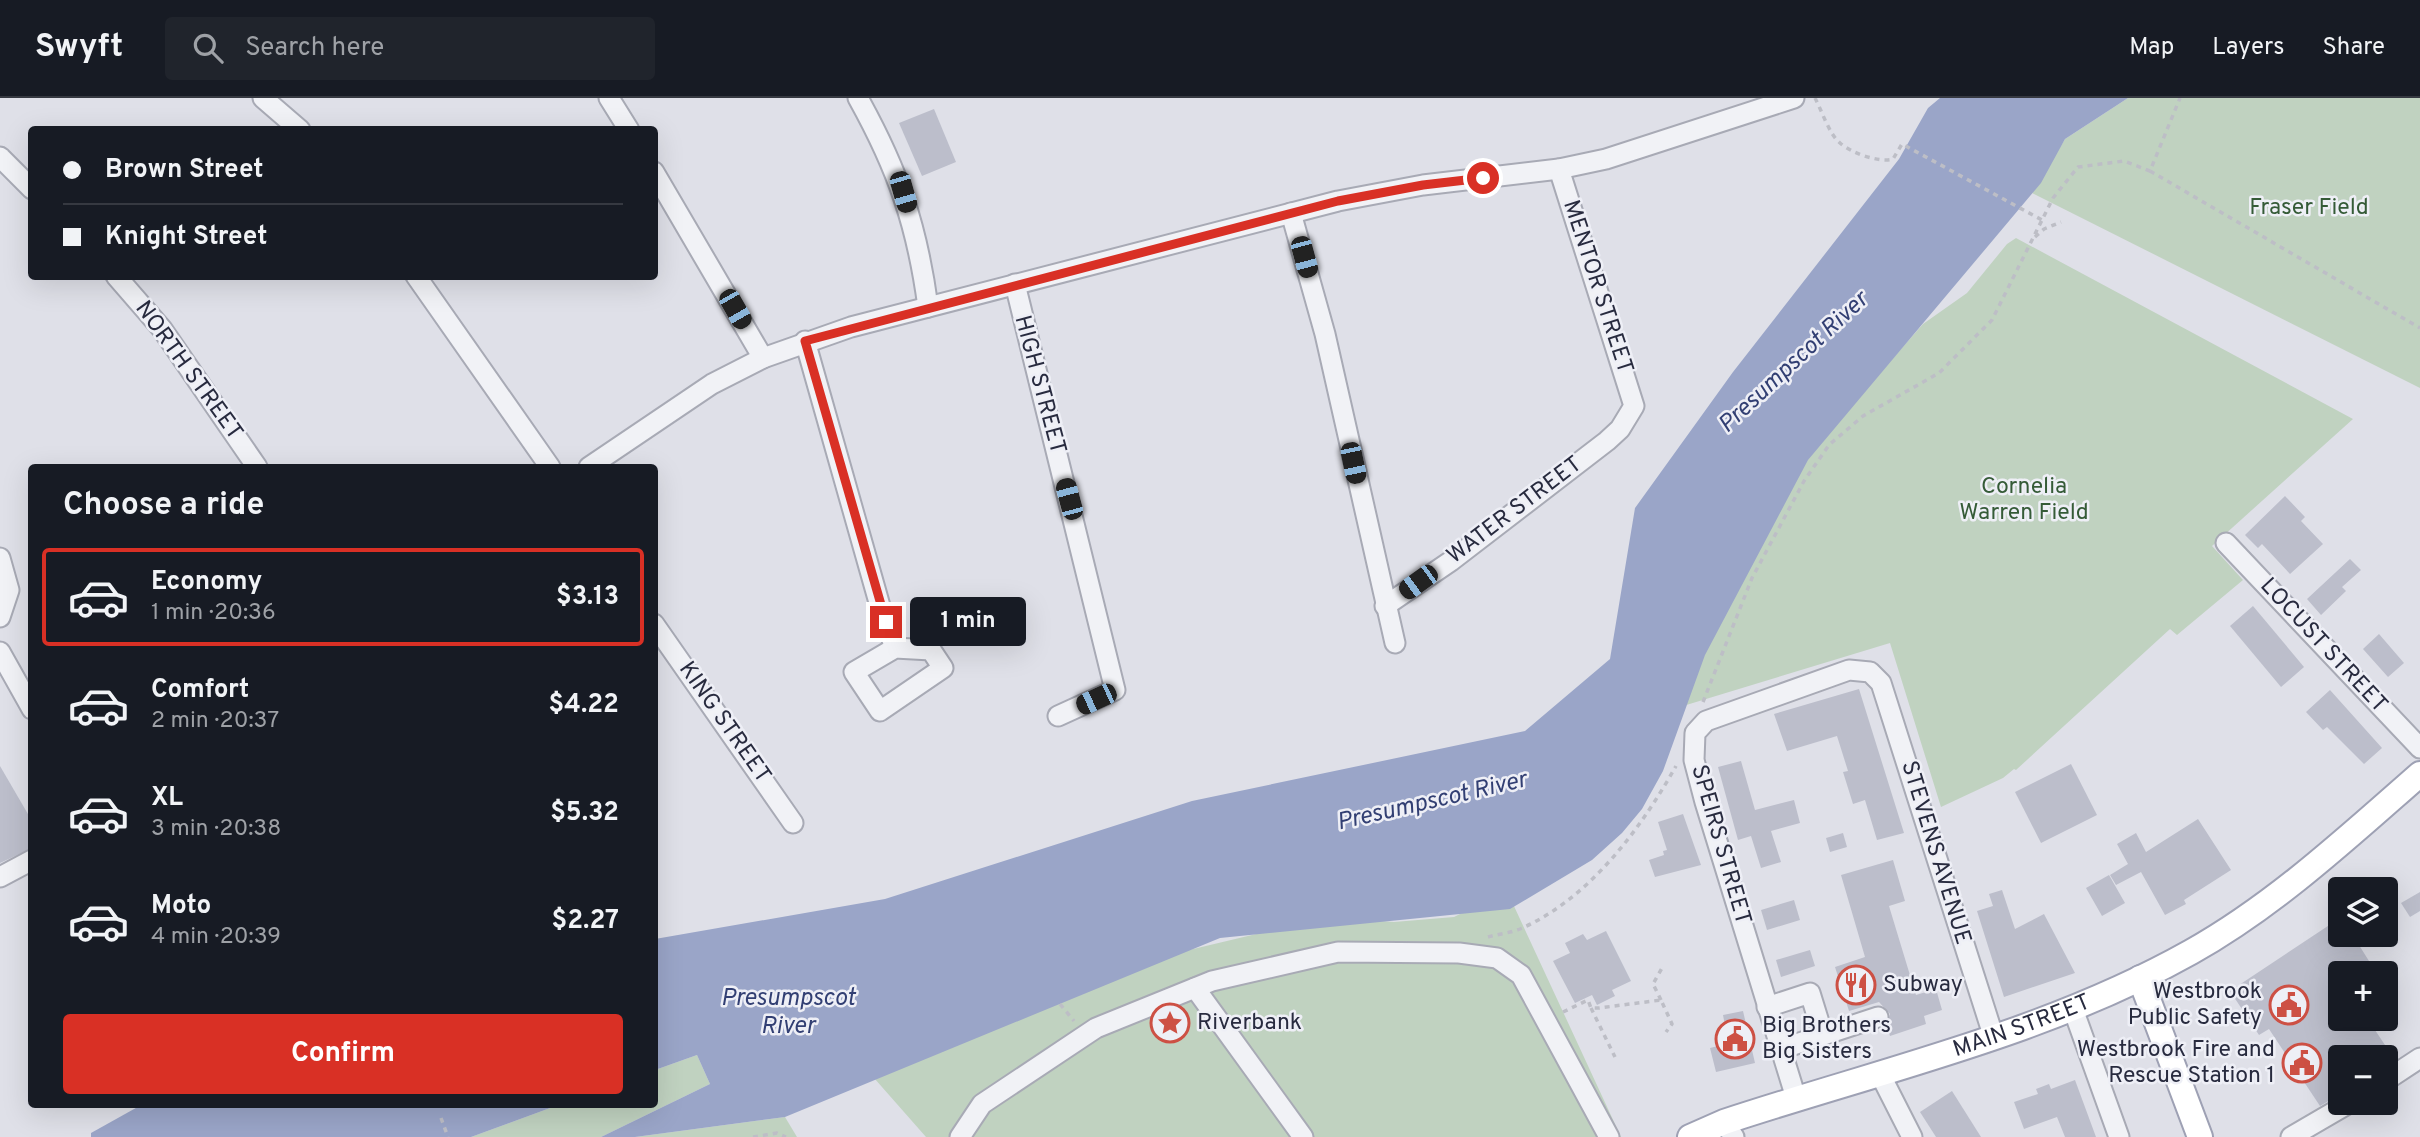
<!DOCTYPE html>
<html lang="en">
<head>
<meta charset="utf-8">
<style>
  :root { --surface:#171b24; --page:#20242c; --text:#f1f3f6; --muted:#9ea1a6; --line:#363941; --accent:#d93025 }
  body { margin:0; font-family:Overpass,sans-serif; background:var(--page); color:var(--text); height:100vh; display:flex; flex-direction:column; font-size:26px; white-space:nowrap }
  * { box-sizing:border-box; margin:0 }
  p { font-size:23px; color:var(--muted) }
  .icon { flex:none; width:38px; height:38px; fill:none; stroke:currentColor; stroke-width:2; stroke-linecap:round; stroke-linejoin:round }
  .map { position:relative; flex:1; overflow:hidden }
  .panel { position:absolute; left:28px; top:366px; width:630px; height:644px; display:flex; flex-direction:column; background:var(--surface); border-radius:7px; box-shadow:0 7px 28px #0002 }
  .panel>* { flex:none }
  .guide { position:absolute; left:28px; top:28px; width:630px; height:154px; border-radius:7px; box-shadow:0 7px 28px #0002; display:grid; align-content:center; height:154px; padding:0 35px; background:var(--surface) }
  .controls { position:absolute; left:2328px; top:779px; display:grid; gap:14px }
  .controls a { display:grid; place-items:center; width:70px; height:70px; border-radius:7px; background:var(--surface); box-shadow:0 7px 28px #0002; font-size:35px }
  .end { position:absolute; width:32px; height:32px; margin:-16px; border:9px solid #d93025; background:#fff; box-shadow:0 0 0 4px #fff }
  .from { border-radius:50% }
  .bubble { position:absolute; height:49px; border-radius:7px; background:var(--surface); box-shadow:0 7px 28px #0002; font-size:23px; font-weight:700; line-height:49px; text-align:center }
  .car { position:absolute; width:21px; height:42px; margin:-21px -10px; border-radius:9px; box-shadow:0 0 5px 2px #0007; background:linear-gradient(#222 24%,#8ab4d8 0 40%,#222 0 76%,#8ab4d8 0 86%,#222 0) }
  .guide b { display:flex; align-items:center; gap:24px; height:66px; font-size:26px }
  .guide b+b { border-top:2px solid var(--line) }
  .guide i { width:18px; height:18px; background:var(--text) }
  ul { padding:0; list-style:none }
  li { display:flex; align-items:center; gap:21px; height:98px; margin:0 14px 10px; padding:0 21px; border:4px solid transparent; border-radius:7px }
  li div { flex:1 }
  li b { display:block; font-size:26px }
  li em { font-style:normal; font-weight:700 }
  li.active { border-color:var(--accent) }
  li>.icon { width:63px; height:63px; stroke-width:1.5 }
  h2 { padding:0 35px; font-size:32px; line-height:84px }
  .button { display:flex; gap:14px; margin-top:auto; padding:14px 35px }
  .button a { flex:1; height:80px; border-radius:7px; background:var(--accent); color:#fff; font-size:28px; font-weight:700; line-height:80px; text-align:center }
  header { display:flex; align-items:center; gap:42px; box-sizing:border-box; height:98px; padding:0 35px; background:var(--surface); border-bottom:2px solid var(--line) }
  header strong { font-size:33px }
  nav { display:flex; gap:38px; margin-inline-start:auto; font-size:24px }
  .search { width:490px; height:63px; background:var(--page); display:flex; align-items:center; gap:18px; box-sizing:border-box; padding:0 24px; border-radius:7px; color:var(--muted); font-size:26px }
  .map>svg:first-child { display:block }
  .green { fill:#c0d2c0 }
  .water { fill:#9aa5c8 }
  .building { fill:#bcbecb }
  .lines { fill:none; stroke-linecap:round; stroke-linejoin:round }
  .minor-casing { stroke:#a8aab5; stroke-width:23 }
  .major-casing { stroke:#9ea1b4; stroke-width:28 }
  .path { stroke:#bdbec6; stroke-width:3.5; stroke-dasharray:5 5; stroke-linecap:butt }
  .minor { stroke:#f1f2f6; stroke-width:19 }
  .major { stroke:#fff; stroke-width:24 }
  .route { stroke:#d93025; stroke-width:9 }
  .labels { text-anchor:middle; dominant-baseline:central; stroke-width:5; stroke-linejoin:round; paint-order:stroke }
  .park-label { font-size:23px; fill:#355b37; stroke:#eeeff6 }
  .street-label { font-size:23px; fill:#282b3f; stroke:#eeeff6 }
  .poi-label { font-size:23px; fill:#282b3f; stroke:#eeeff6; text-anchor:start }
  .water-label { font-size:24px; font-style:italic; fill:#323f73; stroke:#eeeff6 }
</style>
</head>
<body>
<header>
<strong>Swyft</strong>
<div class="search"><svg class="icon" aria-label="search" viewBox="0 0 24 24"><circle cx="10" cy="10" r="6"/><path d="M15 15l6 6"/></svg>Search here</div>
<nav><a>Map</a><a>Layers</a><a>Share</a></nav>
</header>
<div class="map">
<svg width="2420" height="1039" viewBox="0 0 2420 1039">
  <rect width="100%" height="100%" fill="#dfe0e8"/>
  <!-- green -->
  <g class="green">
    <path d="M2128 0H2420V290L2032 95 2065 41Z"/>
    <path d="M2016 140 2353 321 2212 448 2243 482 2177 537 2170 531 2016 672 2014 671 2003 680 1941 709 1890 545 1683 608 1746 427 1923 226 1967 195 2007 146Z"/>
    <path d="M1507 793 1621 1039H926L867 972 1168 857 1328 819 1394 824 1454 819Z"/>
    <path d="M697 957 710 986 601 1039H471L561 1006H654L655 972Z"/>
    <path d="M785 1019 797 1039H635Z"/>
  </g>
  <!-- water -->
  <g class="water">
    <path d="M1940 0H2128L2065 41 2041 85 1808 362 1705 557 1663 673 1642 711 1622 735 1592 762 1510 811 1220 840 785 1019 635 1039H601L710 986 697 957 655 972V841L885 801 1192 703 1525 633 1610 561 1635 410 1733 274 1899 61 1928 10Z"/>
    <path d="M143 1006H561L471 1039H91V1035Z"/>
  </g>
  <!-- building -->
  <g class="building">
    <path d="M934 11 956 64 922 78 899 25Z"/>
    <path d="M2285 398 2305 419 2301 423 2323 446 2290 476 2262 446 2258 450 2245 437Z"/>
    <path d="M2350 461 2361 472 2342 489 2346 493 2321 517 2307 501Z"/>
    <path d="M2253 508 2304 569 2281 589 2230 528Z"/>
    <path d="M2379 536 2404 565 2388 579 2363 551Z"/>
    <path d="M1859 591 1904 735 1877 742 1865 702 1853 706 1843 674 1848 673 1837 638 1787 653 1774 616Z"/>
    <path d="M2330 592 2382 650 2364 666 2327 629 2323 632 2306 614Z"/>
    <path d="M1741 663 1755 712 1794 702 1800 725 1771 733 1781 764 1761 770 1751 738 1738 742 1718 669Z"/>
    <path d="M2071 666 2097 717 2041 745 2015 694Z"/>
    <path d="M0 668 32 723V750L0 765Z"/>
    <path d="M1683 716 1701 767 1655 779 1649 762 1664 757 1663 753 1667 752 1658 724Z"/>
    <path d="M2198 721 2231 772 2184 802 2186 806 2165 817 2141 774 2116 787 2110 777 2128 766 2117 746 2136 735 2146 754Z"/>
    <path d="M1843 735 1847 749 1830 754 1826 740Z"/>
    <path d="M1893 762 1905 803 1889 808 1916 897 1936 891 1942 912 1924 918 1926 926 1890 938 1887 928 1890 916 1879 904 1849 913 1835 869 1865 859 1841 777Z"/>
    <path d="M2109 777 2125 805 2102 818 2086 790Z"/>
    <path d="M2002 792 2015 831 2044 816 2075 875 2004 899 1977 813 1993 808 1989 796Z"/>
    <path d="M2420 794V813L2410 819 2401 805Z"/>
    <path d="M1794 802 1800 822 1767 832 1761 812Z"/>
    <path d="M2340 820V836H2352L2369 863 2351 875H2340V920H2367L2393 959H2340V996L2320 1008 2269 931 2259 937 2230 893Z"/>
    <path d="M1606 833 1631 883 1612 892 1615 898 1597 907 1592 897 1575 905 1553 863 1570 855 1565 845 1583 836 1587 842Z"/>
    <path d="M1810 852 1815 868 1781 879 1776 862Z"/>
    <path d="M1743 913 1755 965 1716 974 1710 950 1722 947 1719 935 1726 933 1723 917Z"/>
    <path d="M2075 982 2096 1039H2065L2057 1019 2024 1031 2014 1004 2038 996 2036 991 2049 986 2051 991Z"/>
    <path d="M1952 993 1981 1039H1936L1920 1014Z"/>
  </g>
  <g class="lines">
    <defs>
      <g id="minor">
        <path d="M263 0 300 32"/>
        <path d="M609 0 629 32"/>
        <path d="M858 0C898 72 917 127 928 209"/>
        <path d="M0 59 32 91"/>
        <path d="M654 74 763 260"/>
        <path d="M1291 115 1325 236 1395 545"/>
        <path d="M116 178 162 231 257 369"/>
        <path d="M416 178 550 369"/>
        <path d="M1015 186 1115 592 1058 618"/>
        <path d="M805 243 880 508 895 550 854 574 880 613 943 570 931 552 895 550"/>
        <path d="M589 369 712 286 763 260 851 229 1338 103 1423 87 1559 71 1606 61 1794 0"/>
        <path d="M2226 445 2420 650"/>
        <path d="M0 460 9 492 0 519"/>
        <path d="M1385 508 1451 463 1607 343 1620 331 1634 308 1559 71"/>
        <path d="M654 526 793 725"/>
        <path d="M0 554 32 611"/>
        <path d="M0 779 32 762"/>
        <path d="M1195 890 1303 1039"/>
        <path d="M1767 909 1810 895 1823 937"/>
        <path d="M2073 911 2119 1039"/>
        <path d="M1781 951 1878 919"/>
        <path d="M1879 974 1912 1039"/>
        <path d="M2385 983 2420 960"/>
        <path d="M1796 1000 1705 704 1694 662 1695 635 1706 623 1849 572 1870 574 1881 585 1994 940"/>
        <path d="M1724 1024 1734 1039"/>
        <path d="M960 1039 982 1006 1096 930 1212 883 1338 854 1459 855 1497 860 1521 877 1609 1039"/>
        <path d="M2291 1039 2351 1004"/>
      </g>
      <g id="major">
        <path d="M2140 880 2200 1039"/>
        <path id="s1" d="M1690 1039 1724 1024C1881 972 2045 936 2191 854 2275 807 2348 739 2420 676"/>
      </g>
    </defs>
    <!-- minor casing -->
    <use href="#minor" class="minor-casing"/>
    <!-- major casing -->
    <use href="#major" class="major-casing"/>
    <!-- path -->
    <g class="path">
      <path d="M1815 0C1822 13 1829 36 1840 45 1851 55 1879 65 1893 61L1902 46 2042 122"/>
      <path d="M2150 73 2420 230"/>
      <path d="M2035 139 2044 131 2061 124"/>
      <path d="M1703 604 1752 480 1804 383 1829 347 1863 318 1939 275 1992 222 2053 100 2078 69 2124 63 2150 73 2180 0"/>
      <path d="M1488 839C1498 836 1510 835 1520 831 1589 801 1640 732 1676 668"/>
      <path d="M1661 902 1653 886 1662 870"/>
      <path d="M1060 906 1074 923"/>
      <path d="M1591 910 1615 959"/>
      <path d="M1563 914 1588 902 1591 910H1599L1661 902 1672 926 1666 934"/>
      <path d="M441 1020 448 1039"/>
      <path d="M753 1039 777 1035 786 1039"/>
    </g>
    <!-- minor -->
    <use href="#minor" class="minor"/>
    <!-- major -->
    <use href="#major" class="major"/>
  </g>
  <g class="lines">
    <!-- route -->
    <path class="route" d="M886 524 805 243 1338 103 1423 87 1483 80"/>
  </g>
  <!-- icons -->
  <defs>
    <symbol id="restaurant-ring" viewBox="-11 -11 22 22"><circle r="9.5" fill="#eeeff6" stroke="#cd5044" stroke-width="1.5"/><path d="M-5-6h1v4h1v-4h1v4h1v-4h1v5L-1.5 .5V6h-2V.5L-5-1ZM5-6V6H3V1.5H1.5Q1.5-4 5-6Z" fill="#cd5044"/></symbol>
    <symbol id="civic-ring" viewBox="-11 -11 22 22"><circle r="9.5" fill="#eeeff6" stroke="#cd5044" stroke-width="1.5"/><path d="M-.6-6.5H3V-4.5H.6V-3L4-1V1h2V6H-6V1h2V-1L-.6-3ZM-1.2 2.5V6h2.4V2.5Z" fill="#cd5044"/></symbol>
    <symbol id="sight-ring" viewBox="-11 -11 22 22"><circle r="9.5" fill="#eeeff6" stroke="#cd5044" stroke-width="1.5"/><path d="M0-6L1.8-2.2L6-1.7L2.9 1.2L3.7 5.4L0 3.3L-3.7 5.4L-2.9 1.2L-6-1.7L-1.8-2.2Z" fill="#cd5044"/></symbol>
  </defs>
  <g fill-rule="evenodd">
    <use href="#restaurant-ring" x="1834" y="865" width="44" height="44"/>
    <use href="#civic-ring" x="2267" y="885" width="44" height="44"/>
    <use href="#sight-ring" x="1148" y="903" width="44" height="44"/>
    <use href="#civic-ring" x="1713" y="919" width="44" height="44"/>
    <use href="#civic-ring" x="2280" y="943" width="44" height="44"/>
  </g>
  <g class="labels">
    <!-- park labels -->
    <g class="park-label">
      <text x="2309" y="110">Fraser Field</text>
      <text x="2024" y="389">Cornelia<tspan x="2024" dy="26">Warren Field</tspan></text>
    </g>
    <!-- street labels -->
    <g class="street-label">
      <text transform="translate(1597 189) rotate(72)">MENTOR STREET</text>
      <text transform="translate(188 273) rotate(54)">NORTH STREET</text>
      <text transform="translate(1039 287) rotate(75)">HIGH STREET</text>
      <text transform="translate(1515 413) rotate(-37)">WATER STREET</text>
      <text transform="translate(2323 548) rotate(47)">LOCUST STREET</text>
      <text transform="translate(724 625) rotate(55)">KING STREET</text>
      <text transform="translate(1720 747) rotate(74)">SPEIRS STREET</text>
      <text transform="translate(1935 755) rotate(73)">STEVENS AVENUE</text>
      <text stroke="none"><textPath href="#s1" startOffset="350">MAIN STREET</textPath></text>
    </g>
    <!-- poi labels -->
    <g class="poi-label">
      <text x="1883" y="887">Subway</text>
      <text x="2262" y="894" text-anchor="end">Westbrook<tspan x="2262" dy="26">Public Safety</tspan></text>
      <text x="1197" y="925">Riverbank</text>
      <text x="1762" y="928">Big Brothers<tspan x="1762" dy="26">Big Sisters</tspan></text>
      <text x="2275" y="952" text-anchor="end">Westbrook Fire and<tspan x="2275" dy="26">Rescue Station 1</tspan></text>
    </g>
    <!-- water labels -->
    <g class="water-label">
      <text transform="translate(1794 265) rotate(-43)">Presumpscot River</text>
      <text transform="translate(1432 704) rotate(-13)">Presumpscot River</text>
      <text x="788" y="901">Presumpscot<tspan x="788" dy="28">River</tspan></text>
    </g>
  </g>
</svg>
<div class="controls">
<a><svg class="icon" aria-label="layers" viewBox="0 0 24 24"><path d="M12 4l9 5-9 5-9-5zM3 14l9 5 9-5"/></svg></a>
<a>+</a>
<a>−</a>
</div>
<i class="end from" style="left:1483px;top:80px"></i>
<i class="end" style="left:886px;top:524px"></i>
<div class="bubble" style="left:910px;top:499px;width:116px">1 min</div>
<i class="car" style="left:903px;top:94px;rotate:164deg"></i>
<i class="car" style="left:1304px;top:159px;rotate:165deg"></i>
<i class="car" style="left:735px;top:211px;rotate:150deg"></i>
<i class="car" style="left:1353px;top:365px;rotate:168deg"></i>
<i class="car" style="left:1069px;top:401px;rotate:345deg"></i>
<i class="car" style="left:1418px;top:484px;rotate:234deg"></i>
<i class="car" style="left:1096px;top:601px;rotate:245deg"></i>
<div class="guide">
<b><i class="from"></i>Brown Street</b>
<b><i></i>Knight Street</b>
</div>
<section class="panel">
<h2>Choose a ride</h2>
<ul>
<li class="active"><svg class="icon" aria-label="car" viewBox="0 0 24 24"><path d="M5 17H2v-5l4-1 3-4h7l3 4 3 1v5h-3M9 17h6M6 11h13"/><circle cx="7" cy="17" r="2"/><circle cx="17" cy="17" r="2"/></svg><div><b>Economy</b><p>1 min · 20:36</p></div><em>$3.13</em></li>
<li><svg class="icon" aria-label="car" viewBox="0 0 24 24"><path d="M5 17H2v-5l4-1 3-4h7l3 4 3 1v5h-3M9 17h6M6 11h13"/><circle cx="7" cy="17" r="2"/><circle cx="17" cy="17" r="2"/></svg><div><b>Comfort</b><p>2 min · 20:37</p></div><em>$4.22</em></li>
<li><svg class="icon" aria-label="car" viewBox="0 0 24 24"><path d="M5 17H2v-5l4-1 3-4h7l3 4 3 1v5h-3M9 17h6M6 11h13"/><circle cx="7" cy="17" r="2"/><circle cx="17" cy="17" r="2"/></svg><div><b>XL</b><p>3 min · 20:38</p></div><em>$5.32</em></li>
<li><svg class="icon" aria-label="car" viewBox="0 0 24 24"><path d="M5 17H2v-5l4-1 3-4h7l3 4 3 1v5h-3M9 17h6M6 11h13"/><circle cx="7" cy="17" r="2"/><circle cx="17" cy="17" r="2"/></svg><div><b>Moto</b><p>4 min · 20:39</p></div><em>$2.27</em></li>
</ul>
<div class="button"><a>Confirm</a></div>
</section>
</div>
</body>
</html>
